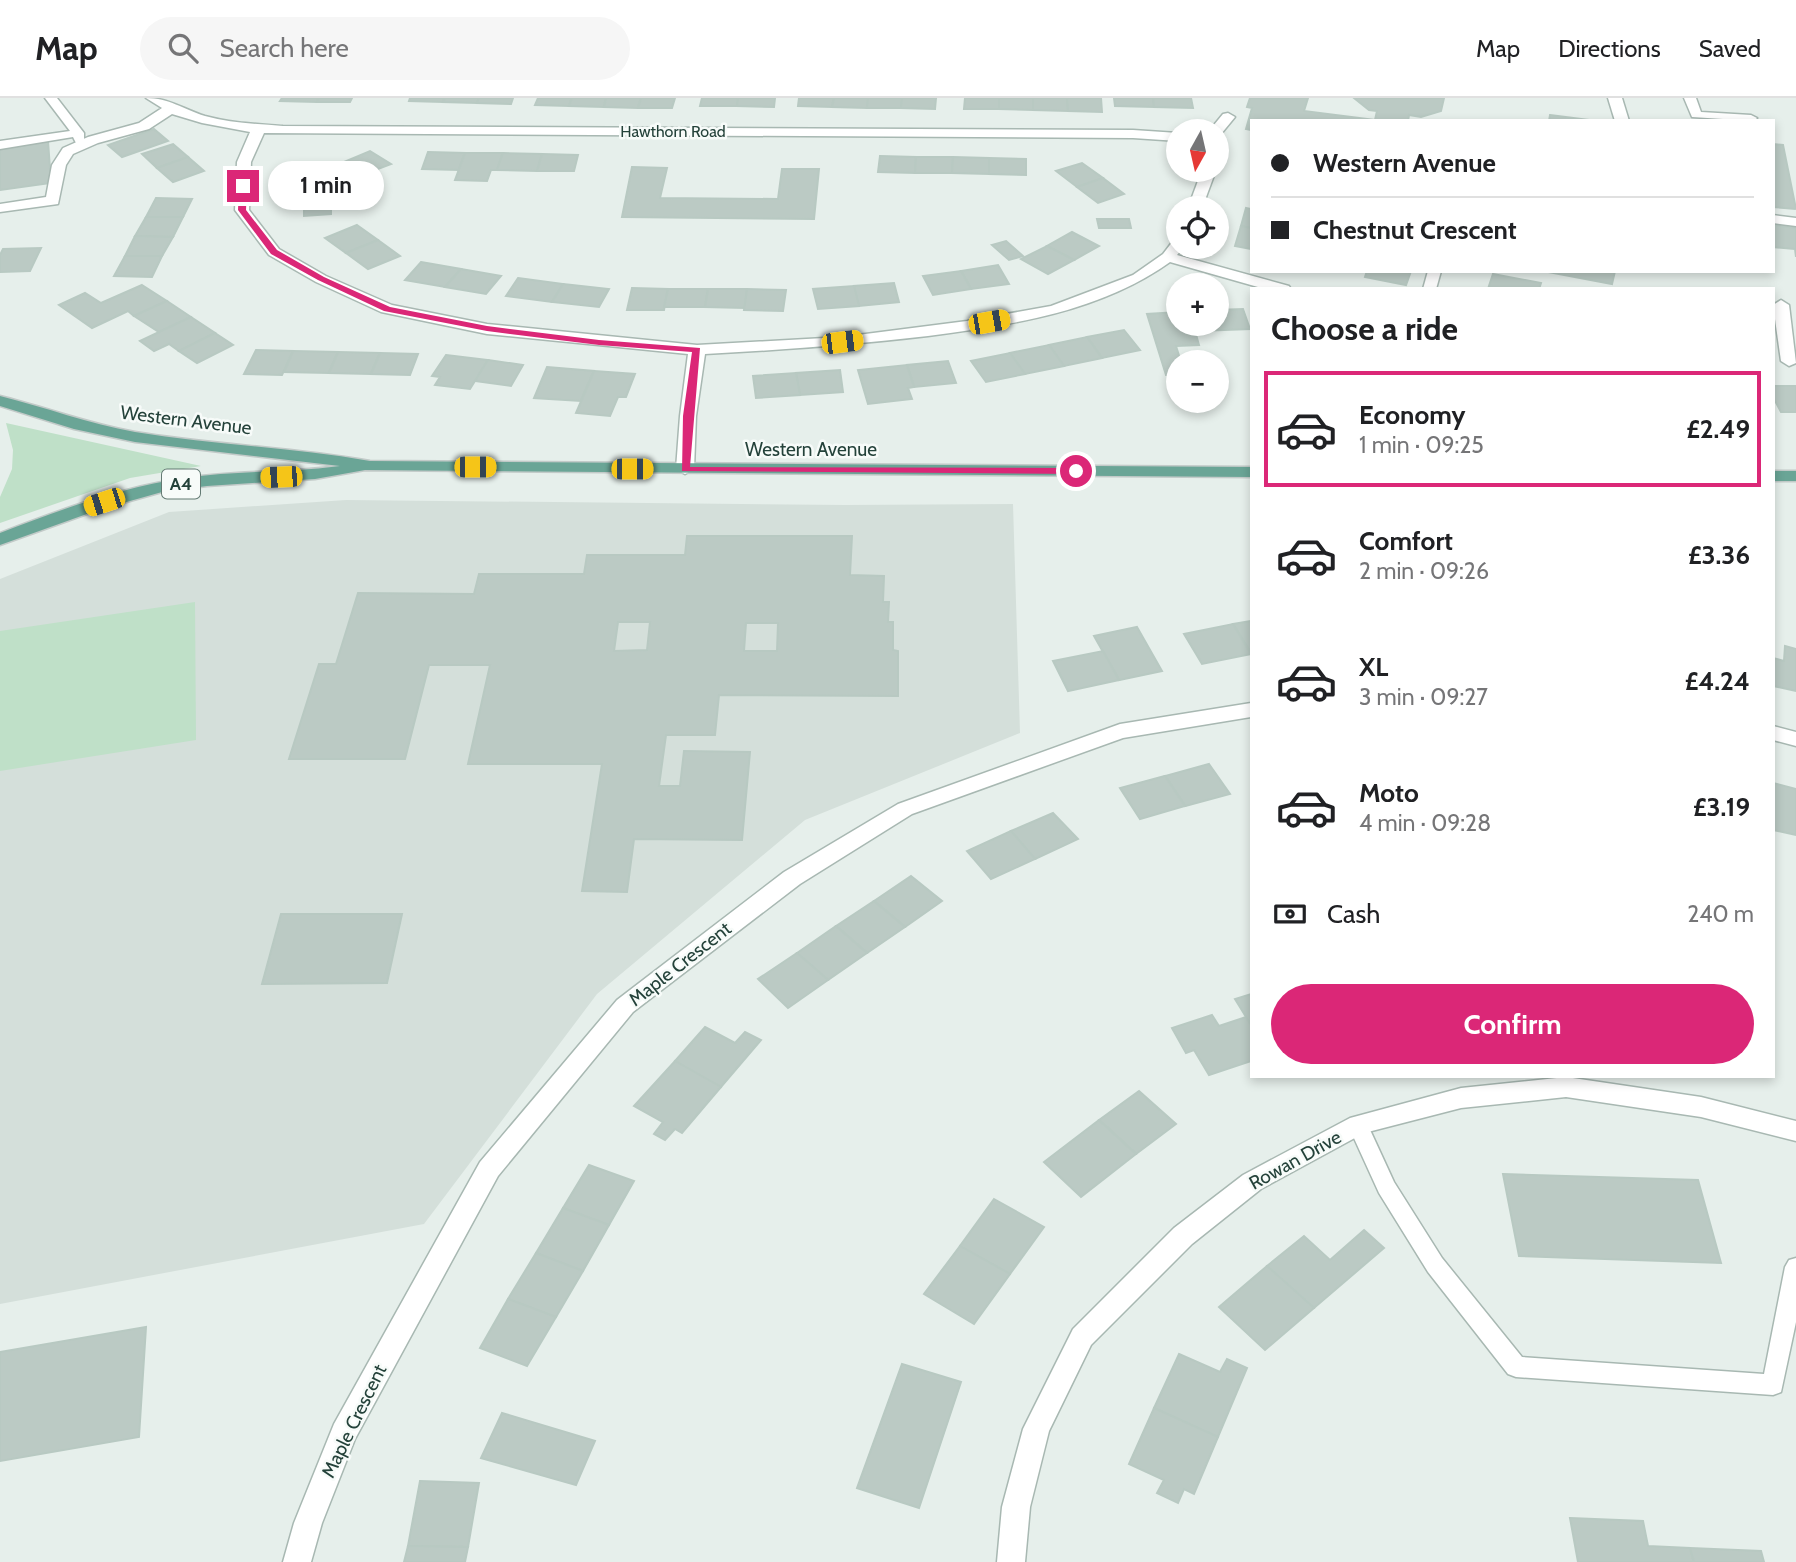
<!DOCTYPE html>
<html lang="en">
<head>
<meta charset="utf-8">
<style>
  :root { --surface:#fff; --page:#f6f6f6; --text:#202124; --muted:#757577; --line:#e0e0e0; --accent:#db2777 }
  body { margin:0; font-family:Cabin,sans-serif; background:var(--page); color:var(--text); height:100vh; display:flex; flex-direction:column; font-size:26px; white-space:nowrap }
  * { box-sizing:border-box; margin:0 }
  p { font-size:23px; color:var(--muted) }
  .icon { flex:none; width:38px; height:38px; fill:none; stroke:currentColor; stroke-width:2; stroke-linecap:round; stroke-linejoin:round }
  .map { position:relative; flex:1; overflow:hidden }
  .side { position:absolute; left:1250px; top:189px; width:525px; height:791px; display:flex; flex-direction:column; background:var(--surface); border-radius:0px; box-shadow:0 4px 10px #0003 }
  .side>* { flex:none }
  .hud { position:absolute; left:1250px; top:21px; width:525px; height:154px; border-radius:0px; box-shadow:0 4px 10px #0003; display:grid; align-content:center; height:154px; padding:0 21px; background:var(--surface) }
  .needle { width:46px; rotate:188deg }
  .fabs { position:absolute; left:1166px; top:21px; display:grid; gap:14px }
  .fabs a { display:grid; place-items:center; width:63px; height:63px; border-radius:50%; background:var(--surface); box-shadow:0 4px 10px #0003; font-size:35px }
  .end { position:absolute; width:32px; height:32px; margin:-16px; border:9px solid #db2777; background:#fff; box-shadow:0 0 0 4px #fff }
  .from { border-radius:50% }
  .bubble { position:absolute; height:49px; border-radius:24px; background:var(--surface); box-shadow:0 4px 10px #0003; font-size:23px; font-weight:700; line-height:49px; text-align:center }
  .car { position:absolute; width:21px; height:42px; margin:-21px -10px; border-radius:9px; box-shadow:0 0 5px 2px #0007; background:linear-gradient(#f5c518 24%,#345 0 40%,#f5c518 0 76%,#345 0 86%,#f5c518 0) }
  .hud b { display:flex; align-items:center; gap:24px; height:66px; font-size:26px }
  .hud b+b { border-top:2px solid var(--line) }
  .hud i { width:18px; height:18px; background:var(--text) }
  ul { padding:0; list-style:none }
  li { display:flex; align-items:center; gap:21px; height:116px; margin:0 14px 10px; padding:0 7px; border:4px solid transparent; border-radius:0px }
  li div { flex:1 }
  li b { display:block; font-size:26px }
  li em { font-style:normal; font-weight:700 }
  li.on { border-color:var(--accent) }
  li>.icon { width:63px; height:63px; stroke-width:1.5 }
  h2 { padding:0 21px; font-size:32px; line-height:84px }
  .pay { display:flex; align-items:center; gap:18px; height:77px; padding:0 21px; font-size:26px }
  .pay p { margin-inline-start:auto }
  .button { display:flex; gap:14px; margin-top:auto; padding:14px 21px }
  .button a { flex:1; height:80px; border-radius:42px; background:var(--accent); color:#fff; font-size:28px; font-weight:700; line-height:80px; text-align:center }
  header { display:flex; align-items:center; gap:42px; box-sizing:border-box; height:98px; padding:0 35px; background:var(--surface); border-bottom:2px solid var(--line) }
  header strong { font-size:33px }
  nav { display:flex; gap:38px; margin-inline-start:auto; font-size:24px }
  .search { width:490px; height:63px; background:var(--page); display:flex; align-items:center; gap:18px; box-sizing:border-box; padding:0 24px; border-radius:38px; color:var(--muted); font-size:26px }
  .map>svg:first-child { display:block }
  .built { fill:#d4dfda }
  .green { fill:#bfe0c8 }
  .building { fill:#bbcac4; stroke:#b8c9c2; stroke-width:2; fill-rule:evenodd }
  .lines { fill:none; stroke-linecap:round; stroke-linejoin:round }
  .service-casing { stroke:#a8b8b2; stroke-width:3 }
  .minor-casing { stroke:#a8b8b2; stroke-width:3 }
  .primary-casing { stroke:#c2cac8; stroke-width:3 }
  .service { fill:#fff; fill-rule:evenodd }
  .minor { fill:#fff; fill-rule:evenodd }
  .primary { fill:#6aa596; fill-rule:evenodd }
  .route { fill:#db2777 }
  .labels { text-anchor:middle; dominant-baseline:central; stroke-width:5; stroke-linejoin:round; paint-order:stroke }
  .far-street-label { font-size:16px; fill:#24423a; stroke:#f7fbf9 }
  .shield { fill:#f7fbf9; stroke:#637a73; stroke-width:2 }
  .shield-label { font-size:18px; font-weight:bold; fill:#24423a }
  .street-label { font-size:19px; fill:#24423a; stroke:#f7fbf9 }
</style>
</head>
<body>
<header>
<strong>Map</strong>
<div class="search"><svg class="icon" aria-label="search" viewBox="0 0 24 24"><circle cx="10" cy="10" r="6"/><path d="M15 15l6 6"/></svg>Search here</div>
<nav><a>Map</a><a>Directions</a><a>Saved</a></nav>
</header>
<div class="map">
<svg width="1796" height="1464" viewBox="0 0 1796 1464">
  <rect width="100%" height="100%" fill="#e6efeb"/>
  <!-- built -->
  <path class="built" d="M346 402 845 407 1013 406 1020 635 805 722 597 896 424 1126 0 1206V481L169 414Z"/>
  <!-- green -->
  <g class="green">
    <path d="M6 325 201 368 130 380 0 425V399L12 371 13 352Z"/>
    <path d="M195 504 196 642 0 673V533Z"/>
  </g>
  <!-- building -->
  <g class="building">
    <path d="M282 0H319L317 4 280 3Z"/>
    <path d="M319 0H352L350 4H317Z"/>
    <path d="M410 0H445L443 4 409 3Z"/>
    <path d="M445 0H479L477 5 443 4Z"/>
    <path d="M479 0H513L511 6 477 5Z"/>
    <path d="M538 0H572L569 8 535 7Z"/>
    <path d="M572 0H606L604 9 569 8Z"/>
    <path d="M606 0H641L638 10 604 9Z"/>
    <path d="M641 0H675L672 10H638Z"/>
    <path d="M702 0H738L737 8H700Z"/>
    <path d="M738 0H775L774 9 737 8Z"/>
    <path d="M799 0H834L832 9 798 8Z"/>
    <path d="M834 0H868L867 10 832 9Z"/>
    <path d="M868 0H902L901 10H867Z"/>
    <path d="M902 0H936L935 11 901 10Z"/>
    <path d="M965 0H999V11H964Z"/>
    <path d="M999 0H1033V12L999 11Z"/>
    <path d="M1033 0H1067L1068 13 1033 12Z"/>
    <path d="M1067 0H1101L1102 14 1068 13Z"/>
    <path d="M1114 0H1153L1154 9 1115 8Z"/>
    <path d="M1153 0H1191L1193 10 1154 9Z"/>
    <path d="M1250 0H1308L1304 13 1375 22 1377 13 1369 12 1354 0H1444L1441 13 1421 19 1409 17 1408 23H1251V32L1246 31 1252 10 1247 9Z"/>
    <path d="M1550 17 1597 23H1549Z"/>
    <path d="M154 31 168 43 122 59 108 47Z"/>
    <path d="M48 43 51 85 0 92V50Z"/>
    <path d="M173 46 188 59 157 70 142 56Z"/>
    <path d="M1773 46 1783 47 1796 111 1773 109Z"/>
    <path d="M370 53 391 66 357 79 337 67Z"/>
    <path d="M428 54 465 55 459 72 422 71Z"/>
    <path d="M465 55H503L497 72H491L487 83 455 82Z"/>
    <path d="M503 55 542 56 537 73 497 72Z"/>
    <path d="M542 56 578 57 574 73H537Z"/>
    <path d="M880 58 916 59 915 75 878 74Z"/>
    <path d="M188 59 204 73 173 84 157 70Z"/>
    <path d="M916 59H953L952 75H915Z"/>
    <path d="M953 59 989 60V76L952 75Z"/>
    <path d="M989 60 1026 61V77L989 76Z"/>
    <path d="M1082 65 1103 80 1077 89 1056 73Z"/>
    <path d="M337 67 357 79 323 94 304 81Z"/>
    <path d="M632 69 667 70 660 100 778 101 782 71H819L814 121 622 119Z"/>
    <path d="M1103 80 1124 96 1098 105 1077 89Z"/>
    <path d="M156 100 192 101 183 119H146Z"/>
    <path d="M331 106V116L304 118V108Z"/>
    <path d="M1246 110 1251 111V130L1241 128Z"/>
    <path d="M146 119H183L173 139 135 138Z"/>
    <path d="M1097 121H1129L1131 130H1099Z"/>
    <path d="M357 127 378 142 346 155 325 140Z"/>
    <path d="M1773 127 1796 130V159L1795 151 1773 149Z"/>
    <path d="M1241 128 1251 130V151L1235 148Z"/>
    <path d="M1072 134 1099 148 1074 162 1047 148Z"/>
    <path d="M135 138 173 139 162 158H125Z"/>
    <path d="M378 142 400 158 368 171 346 155Z"/>
    <path d="M1006 143 1023 158 1009 162 992 147Z"/>
    <path d="M1047 148 1074 162 1048 176 1021 161Z"/>
    <path d="M41 150 30 173 0 174V157L3 151Z"/>
    <path d="M125 158H162L152 179 114 178Z"/>
    <path d="M421 164 461 171 445 189 405 182Z"/>
    <path d="M998 167 1009 186 971 191 961 173Z"/>
    <path d="M461 171 501 178 486 196 445 189Z"/>
    <path d="M961 173 971 191 933 197 923 178Z"/>
    <path d="M1367 173H1411L1406 187 1365 179Z"/>
    <path d="M1543 173H1615L1612 186Z"/>
    <path d="M1493 176 1541 185 1539 191H1488Z"/>
    <path d="M518 180 563 186 552 204 506 198Z"/>
    <path d="M894 185 899 204 859 208 854 188Z"/>
    <path d="M563 186 609 191 599 209 552 204Z"/>
    <path d="M142 187 167 203 134 218 128 213 92 230 59 207 85 195 101 205Z"/>
    <path d="M854 188 859 208 818 211 813 191Z"/>
    <path d="M632 190 668 191 664 212H627Z"/>
    <path d="M668 191H708L705 209H664Z"/>
    <path d="M708 191H747L745 210 705 209Z"/>
    <path d="M747 191 786 192 783 213 744 212Z"/>
    <path d="M167 203 191 219 159 234 134 218Z"/>
    <path d="M1243 211 1250 231 1198 233 1196 226H1216V212Z"/>
    <path d="M1178 214V226H1196L1198 233H1195L1199 247 1176 248 1181 264H1178V277H1166L1147 216Z"/>
    <path d="M191 219 215 235 179 253 169 246 154 253 140 243Z"/>
    <path d="M1124 232 1140 252 1102 260 1087 239Z"/>
    <path d="M215 235 233 247 197 265 179 253Z"/>
    <path d="M1087 239 1102 260 1064 268 1049 247Z"/>
    <path d="M1049 247 1064 268 1025 276 1010 255Z"/>
    <path d="M256 252 293 253 282 277 244 276Z"/>
    <path d="M293 253 338 254 329 275 284 274Z"/>
    <path d="M338 254 380 255 371 276 329 275Z"/>
    <path d="M380 255 418 256 410 277 371 276Z"/>
    <path d="M1010 255 1025 276 986 284 971 263Z"/>
    <path d="M446 257 488 262 470 291 435 287 440 279 432 278Z"/>
    <path d="M488 262 523 267 511 288 475 283Z"/>
    <path d="M948 263 956 285 914 289 907 267Z"/>
    <path d="M907 267 914 289 908 290 912 301 868 306 858 272Z"/>
    <path d="M547 269 594 273 581 303 534 300Z"/>
    <path d="M840 272 843 294 800 297 796 275Z"/>
    <path d="M594 273 635 276 626 299H618L610 318 576 315Z"/>
    <path d="M796 275 800 297 756 300 753 278Z"/>
    <path d="M1773 288H1796V314H1781L1773 299Z"/>
    <path d="M687 438H852L850 477 884 478 883 504H889L888 524H893V552L898 553V598L719 597 715 637H666L659 688H680L684 653 750 654 742 742 634 741 627 794 582 793 602 666H468L490 567H429L405 661H289L319 566H336L358 495 474 496 479 476H584L587 457H685ZM618 524H650L647 552 614 553ZM746 525H778L777 553H744Z"/>
    <path d="M1251 523V555L1233 526Z"/>
    <path d="M1233 526 1251 556 1202 566 1184 536Z"/>
    <path d="M1137 529 1162 573 1119 582 1094 538Z"/>
    <path d="M1785 548 1796 551V593L1773 588V560L1784 563Z"/>
    <path d="M1103 553 1119 582 1068 593 1053 563Z"/>
    <path d="M1209 666 1230 696 1185 708 1165 678Z"/>
    <path d="M1165 678 1185 708 1140 721 1120 690Z"/>
    <path d="M1773 685 1796 691V737L1773 732Z"/>
    <path d="M1053 715 1078 741 1035 761 1011 733Z"/>
    <path d="M1011 733 1035 761 991 781 967 753Z"/>
    <path d="M911 778 942 803 905 829 874 803Z"/>
    <path d="M874 803 905 829 867 855 836 828Z"/>
    <path d="M281 816H402L387 885 262 886Z"/>
    <path d="M836 828 867 855 828 882 797 855Z"/>
    <path d="M797 855 828 882 788 910 758 881Z"/>
    <path d="M1251 896V927L1235 901Z"/>
    <path d="M1212 917 1219 928 1246 919 1251 927V963L1209 977 1194 952 1186 955 1172 930Z"/>
    <path d="M705 929 735 945 745 934 761 942 721 989 675 963Z"/>
    <path d="M675 963 721 989 682 1035 675 1031 665 1042 654 1036 663 1024 634 1008Z"/>
    <path d="M1139 993 1176 1026 1136 1056 1099 1022Z"/>
    <path d="M1099 1022 1136 1056 1081 1099 1044 1064Z"/>
    <path d="M589 1067 634 1083 609 1127 563 1110Z"/>
    <path d="M1503 1076 1698 1082 1721 1165 1519 1158Z"/>
    <path d="M994 1101 1044 1129 1010 1176 960 1148Z"/>
    <path d="M563 1110 609 1127 583 1173 536 1155Z"/>
    <path d="M1364 1132 1384 1150 1314 1210 1267 1168 1304 1138 1330 1162Z"/>
    <path d="M960 1148 1010 1176 974 1226 924 1196Z"/>
    <path d="M536 1155 583 1173 556 1219 508 1201Z"/>
    <path d="M1267 1168 1314 1210 1265 1252 1219 1209Z"/>
    <path d="M508 1201 556 1219 527 1268 480 1250Z"/>
    <path d="M146 1229 139 1339 0 1363V1254Z"/>
    <path d="M1179 1256 1220 1274 1227 1261 1247 1270 1218 1339 1154 1310Z"/>
    <path d="M902 1266 961 1284 919 1410 857 1390Z"/>
    <path d="M1154 1310 1218 1339 1194 1396 1184 1391 1178 1405 1157 1395 1164 1382 1129 1366Z"/>
    <path d="M502 1315 595 1343 576 1387 481 1360Z"/>
    <path d="M420 1383 479 1385 468 1449 408 1448Z"/>
    <path d="M1570 1420 1643 1423 1648 1448 1690 1450 1694 1464H1578Z"/>
    <path d="M408 1448 468 1449 465 1464H404Z"/>
    <path d="M1690 1450 1761 1453 1764 1464H1694Z"/>
  </g>
  <g class="lines">
    <defs>
      <g id="service">
        <path d="M45 0H57L84 35V45H76L73 39 0 51V43L70 33Z"/>
        <path d="M1684 0H1696L1701 14 1751 17 1757 20 1754 23 1692 19Z"/>
        <path d="M1428 173H1441L1436 191H1423Z"/>
        <path d="M1358 1019 1365 1021 1394 1084 1442 1160 1522 1259 1764 1276 1785 1169 1789 1162 1796 1160V1224L1781 1294 1773 1297 1516 1279 1508 1276 1428 1174 1379 1095 1348 1027 1351 1021Z"/>
      </g>
      <g id="minor">
        <path d="M146 0C169 0 183 11 205 18 230 25 257 26 283 28L1133 32 1178 35V43L1133 40 264 35 251 64 249 112 279 151 326 178 392 207 487 226 697 247 842 239 967 223 1051 208 1133 177 1163 156 1173 143 1178 142V149H1184L1177 157 1289 188 1291 191H1265L1170 164C1100 214 1012 227 928 238 853 247 779 252 705 256L696 318 694 371 685 376 676 371 680 318 688 256 487 236 381 214 316 184 269 157 235 112 237 64 250 34 202 25 172 16 149 31 98 45 73 56 66 67 58 106 0 114V106L46 99 52 67 63 50 88 39 139 25 162 10Z"/>
        <path d="M1608 0H1622L1629 23H1615Z"/>
        <path d="M1228 15 1235 19 1221 36 1216 37V33H1209L1223 16Z"/>
        <path d="M1202 72H1216L1202 110H1188Z"/>
        <path d="M1773 117 1796 120V128L1773 125Z"/>
        <path d="M1781 202 1789 207 1796 265 1789 268 1781 263 1773 207Z"/>
        <path d="M1251 605V619L1123 640 912 716 800 786 633 914 498 1078 355 1341 322 1425 311 1464H283L294 1425 334 1326 480 1064 617 902 784 774 898 706 1120 626Z"/>
        <path d="M1773 628 1796 634V648L1773 642Z"/>
        <path d="M1566 979 1701 999 1796 1023V1043L1701 1019 1566 999 1461 1010 1364 1035 1261 1091 1192 1146 1091 1247 1049 1333 1030 1409 1025 1464H997L1002 1409 1023 1331 1073 1231 1174 1130 1243 1077 1350 1020 1461 990Z"/>
      </g>
      <g id="primary">
        <path d="M0 298C45 309 89 326 135 334 213 347 292 349 370 363L1251 369V379L365 372 315 381 207 388 162 394 98 412 0 447V435C60 412 121 389 185 380 236 372 288 375 340 368L135 344 74 331 0 308Z"/>
        <rect x="1773" y="373" width="23" height="10"/>
      </g>
    </defs>
    <!-- service casing -->
    <use href="#service" class="service-casing"/>
    <!-- minor casing -->
    <use href="#minor" class="minor-casing"/>
    <!-- primary casing -->
    <use href="#primary" class="primary-casing"/>
    <!-- service -->
    <use href="#service" class="service"/>
    <!-- minor -->
    <use href="#minor" class="minor"/>
    <!-- primary -->
    <use href="#primary" class="primary"/>
  </g>
  <!-- route -->
  <path class="route" d="M243 85 247 88 246 112 277 152 324 179 390 209 487 228 599 242 700 250 690 369 1076 370 1081 373 1076 376 682 373 683 318 692 254 599 247 487 233 384 213 318 182 271 156 238 112 239 88Z"/>
  <g class="labels">
    <!-- far-street labels -->
    <g class="far-street-label">
      <text x="673" y="33">Hawthorn Road</text>
    </g>
    <!-- shield labels -->
    <rect class="shield" x="162" y="371.5" width="38" height="29" rx="5"/>
    <g class="shield-label">
      <text x="181" y="386">A4</text>
    </g>
    <!-- street labels -->
    <g class="street-label">
      <text transform="translate(186 322) rotate(7)">Western Avenue</text>
      <text x="811" y="351">Western Avenue</text>
      <text transform="translate(680 866) rotate(-38)">Maple Crescent</text>
      <text transform="translate(1295 1062) rotate(-29)">Rowan Drive</text>
      <text transform="translate(354 1323) rotate(-64)">Maple Crescent</text>
    </g>
  </g>
</svg>
<div class="fabs">
<a><svg class="needle" viewBox="-14 -14 28 28"><path d="M0-13l5 13h-10z" fill="#e53935"/><path d="M0 13l5-13h-10z" fill="#757577"/></svg></a>
<a><svg class="icon" aria-label="locate" viewBox="0 0 24 24"><circle cx="12" cy="12" r="6"/><path d="M12 2v4M12 18v4M2 12h4M18 12h4"/></svg></a>
<a>+</a>
<a>−</a>
</div>
<i class="end from" style="left:1076px;top:373px"></i>
<i class="end" style="left:243px;top:88px"></i>
<div class="bubble" style="left:268px;top:63px;width:116px">1 min</div>
<i class="car" style="left:989px;top:224px;rotate:80deg"></i>
<i class="car" style="left:842px;top:244px;rotate:83deg"></i>
<i class="car" style="left:475px;top:369px;rotate:90deg"></i>
<i class="car" style="left:632px;top:371px;rotate:90deg"></i>
<i class="car" style="left:281px;top:379px;rotate:268deg"></i>
<i class="car" style="left:104px;top:404px;rotate:252deg"></i>
<div class="hud">
<b><i class="from"></i>Western Avenue</b>
<b><i></i>Chestnut Crescent</b>
</div>
<section class="side">
<h2>Choose a ride</h2>
<ul>
<li class="on"><svg class="icon" aria-label="car" viewBox="0 0 24 24"><path d="M5 17H2v-5l4-1 3-4h7l3 4 3 1v5h-3M9 17h6M6 11h13"/><circle cx="7" cy="17" r="2"/><circle cx="17" cy="17" r="2"/></svg><div><b>Economy</b><p>1 min · 09:25</p></div><em>£2.49</em></li>
<li><svg class="icon" aria-label="car" viewBox="0 0 24 24"><path d="M5 17H2v-5l4-1 3-4h7l3 4 3 1v5h-3M9 17h6M6 11h13"/><circle cx="7" cy="17" r="2"/><circle cx="17" cy="17" r="2"/></svg><div><b>Comfort</b><p>2 min · 09:26</p></div><em>£3.36</em></li>
<li><svg class="icon" aria-label="car" viewBox="0 0 24 24"><path d="M5 17H2v-5l4-1 3-4h7l3 4 3 1v5h-3M9 17h6M6 11h13"/><circle cx="7" cy="17" r="2"/><circle cx="17" cy="17" r="2"/></svg><div><b>XL</b><p>3 min · 09:27</p></div><em>£4.24</em></li>
<li><svg class="icon" aria-label="car" viewBox="0 0 24 24"><path d="M5 17H2v-5l4-1 3-4h7l3 4 3 1v5h-3M9 17h6M6 11h13"/><circle cx="7" cy="17" r="2"/><circle cx="17" cy="17" r="2"/></svg><div><b>Moto</b><p>4 min · 09:28</p></div><em>£3.19</em></li>
</ul>
<div class="pay"><svg class="icon" aria-label="cash" viewBox="0 0 24 24"><path d="M3 7h18v10H3z"/><circle cx="12" cy="12" r="2"/></svg>Cash<p>240 m</p></div>
<div class="button"><a>Confirm</a></div>
</section>
</div>
</body>
</html>
